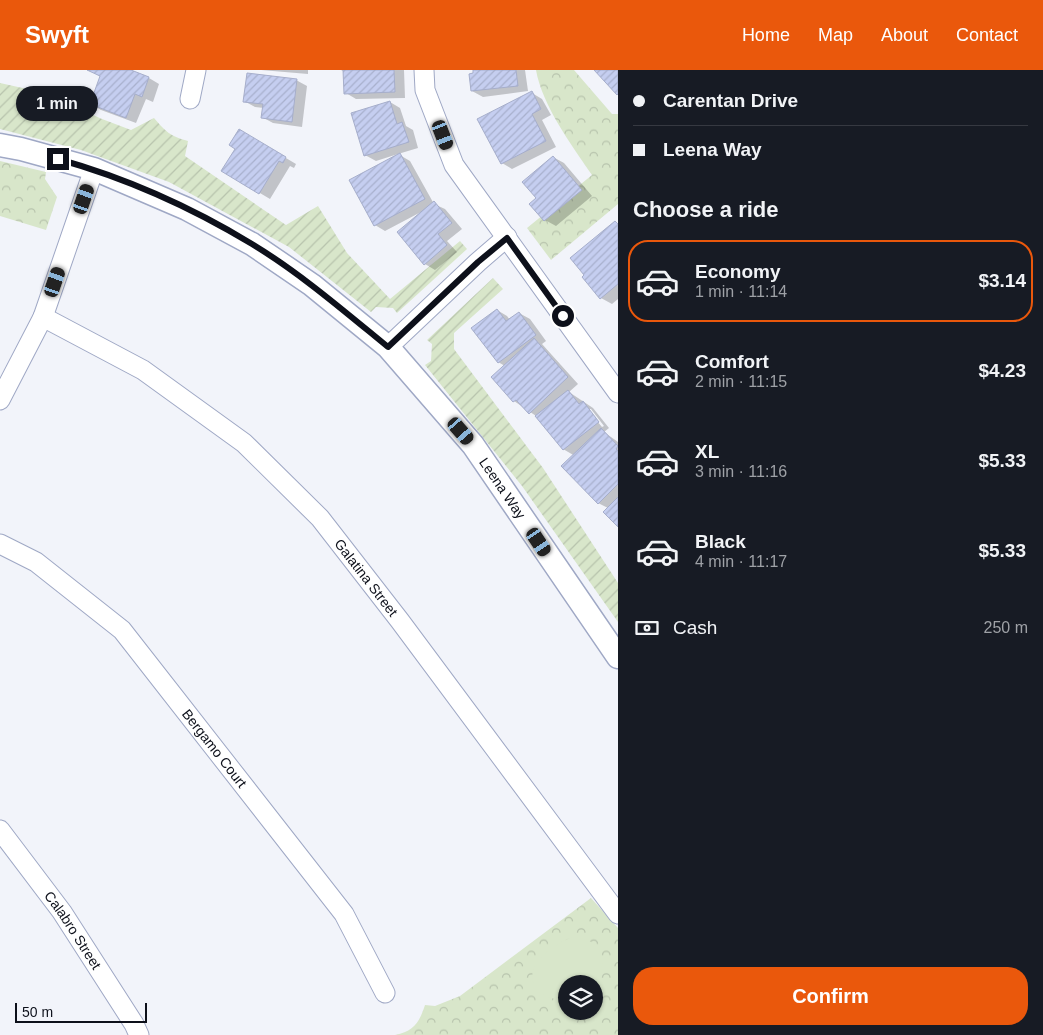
<!DOCTYPE html>
<html lang="en">
<head>
<meta charset="utf-8">
<style>
  :root { --surface:#171b24; --page:#242831; --text:#f1f3f6; --muted:#9ea1a6; --line:#363941; --accent:#ea580c }
  body { margin:0; font-family:Helvetica,sans-serif; background:var(--page); color:var(--text); height:100vh; display:flex; flex-direction:column; font-size:19px; white-space:nowrap }
  * { box-sizing:border-box; margin:0 }
  p { font-size:16px; color:var(--muted) }
  .icon { flex:none; width:28px; height:28px; fill:none; stroke:currentColor; stroke-width:2; stroke-linecap:round; stroke-linejoin:round }
  .map { position:relative; flex:1; overflow:hidden }
  .panel { display:flex; flex-direction:column; background:var(--surface); width:425px }
  .panel>* { flex:none }
  .banner { display:grid; align-content:center; height:110px; padding:0 15px; background:var(--surface) }
  .buttons { position:absolute; left:558px; top:905px; display:grid; gap:10px }
  .buttons a { display:grid; place-items:center; width:45px; height:45px; border-radius:50%; background:var(--surface); box-shadow:0 1px 4px #0004; font-size:25px }
  .scale { position:absolute; left:15px; bottom:12px; width:132px; box-sizing:border-box; padding-left:5px; border:2px solid #0d101a; border-top:0; font-size:14px; line-height:18px; white-space:nowrap; color:#0d101a; -webkit-text-stroke:4px #f2f4fa; paint-order:stroke }
  .end { position:absolute; width:22px; height:22px; margin:-11px; border:6px solid #0d101a; background:#fff; box-shadow:0 0 0 2px #fff }
  .from { border-radius:50% }
  .bubble { position:absolute; height:35px; border-radius:18px; background:var(--surface); box-shadow:0 1px 4px #0004; font-size:16px; font-weight:600; line-height:35px; text-align:center }
  .car { position:absolute; width:15px; height:30px; margin:-15px -8px; border-radius:6px; box-shadow:0 0 4px 1px #0007; background:linear-gradient(#222 24%,#8ab4d8 0 40%,#222 0 76%,#8ab4d8 0 86%,#222 0) }
  .banner b { display:flex; align-items:center; gap:18px; height:48px; font-size:19px }
  .banner b+b { border-top:1px solid var(--line) }
  .banner i { width:12px; height:12px; background:var(--text) }
  ul { padding:0; list-style:none }
  li { display:flex; align-items:center; gap:15px; height:82px; margin:0 10px 8px; padding:0 5px; border:2px solid transparent; border-radius:20px }
  li div { flex:1 }
  li b { display:block; font-size:19px }
  li em { font-style:normal; font-weight:600 }
  li.selected { border-color:var(--accent) }
  li>.icon { width:45px; height:45px; stroke-width:1.5 }
  h2 { padding:0 15px; font-size:22px; line-height:60px }
  .pay { display:flex; align-items:center; gap:12px; height:55px; padding:0 15px; font-size:19px }
  .pay p { margin-inline-start:auto }
  .button { display:flex; gap:10px; margin-top:auto; padding:10px 15px }
  .button a { flex:1; height:58px; border-radius:20px; background:var(--accent); color:#fff; font-size:20px; font-weight:600; line-height:58px; text-align:center }
  header { display:flex; align-items:center; gap:30px; box-sizing:border-box; height:70px; padding:0 25px; background:var(--accent); color:#fff }
  header strong { font-size:24px }
  nav { display:flex; gap:28px; margin-inline-start:auto; font-size:18px }
  main { display:flex; flex:1; min-height:0 }
  .map>svg:first-child { display:block }
  .forest { fill:url(#forest-crowns); fill-rule:evenodd }
  .garden { fill:url(#garden-furrows) }
  .pitch { fill:#d8e6ca }
  .shadow { fill:#0003; fill-rule:evenodd }
  .building { fill:url(#building-hatch); stroke:#a6aecb }
  .lines { fill:none; stroke-linecap:round; stroke-linejoin:round }
  .minor-casing { stroke:#9fa8c5; stroke-width:21 }
  .tertiary-casing { stroke:#9fa8c5; stroke-width:25 }
  .minor { stroke:#fff; stroke-width:19 }
  .tertiary { stroke:#fff; stroke-width:22 }
  .route { stroke:#0d101a; stroke-width:6 }
  .labels { text-anchor:middle; dominant-baseline:central; stroke-width:4; stroke-linejoin:round; paint-order:stroke }
  .street-label { font-size:14px; fill:#0d101a; stroke:#f2f4fa }
</style>
</head>
<body>
<header>
<strong>Swyft</strong>
<nav><a>Home</a><a>Map</a><a>About</a><a>Contact</a></nav>
</header>
<main>
<div class="map">
<svg width="618" height="965" viewBox="0 0 618 965">
  <defs>
    <pattern id="forest-crowns" width="20" height="18" patternUnits="userSpaceOnUse" patternTransform="scale(1.25)"><rect width="20" height="18" fill="#d8e6ca"/><path d="M2 6a3 3 0 1 1 6 0M12 15a3 3 0 1 1 6 0" fill="none" stroke="#b8c4ad"/></pattern>
    <pattern id="garden-furrows" width="10" height="10" patternUnits="userSpaceOnUse" patternTransform="scale(1.25)"><rect width="10" height="10" fill="#d8e6ca"/><path d="M-1 1l2-2M0 10L10 0M9 11l2-2" fill="none" stroke="#b8c4ad"/></pattern>
    <pattern id="building-hatch" width="6" height="6" patternUnits="userSpaceOnUse" patternTransform="scale(1.25)"><rect width="6" height="6" fill="#c5cef0"/><path d="M-1 1l2-2M0 6l6-6M5 7l2-2" fill="none" stroke="#a8b0cd"/></pattern>
  </defs>
  <rect width="100%" height="100%" fill="#f2f4fa"/>
  <!-- forest -->
  <g class="forest">
    <path d="M536 0H574L612 44H618V134L551 190 527 158 592 105C572 76 542 35 536 0Z"/>
    <path d="M0 91 46 102 45 109 57 127 46 160 0 146Z"/>
    <path d="M591 828 618 858V965H395C414 961 419 953 425 935L435 936 460 926ZM566 914H594V941H566Z"/>
  </g>
  <!-- garden -->
  <g class="garden">
    <path d="M0 13 45 23 102 49 131 60 154 48C166 62 170 66 188 71L185 86 286 155 318 136 347 183 390 229 460 171 467 179 397 243 393 238 376 237 371 242 289 177 169 112 81 80 0 59Z"/>
    <path d="M493 208 503 219 454 263V279L543 398 618 513V552L522 416 425 295 431 291 432 274 427 270Z"/>
  </g>
  <!-- pitch -->
  <path class="pitch" d="M573 867C602 868 614 895 589 914H566V929C547 932 524 917 535 896 541 884 560 871 573 867Z"/>
  <!-- shadow -->
  <g class="shadow">
    <path d="M89 0H127L149 8 159 14 153 32 146 29 136 53 101 40 91 34 101 7Z"/>
    <path d="M261 0H308V4Z"/>
    <path d="M341 0H404L405 28 356 29 346 23 345 2Z"/>
    <path d="M474 0H525L528 21 483 27 472 21Z"/>
    <path d="M296 10 307 16 302 57 273 53 262 47 264 38 255 37 244 31Z"/>
    <path d="M532 23 542 29 551 45 542 50 556 77 512 99 502 93Z"/>
    <path d="M390 32 400 38 406 56 413 60 418 78 398 84 410 91 434 134 445 139 462 159 447 171 457 182 435 200 425 194 421 142 385 161 375 155 398 84 376 91 365 85Z"/>
    <path d="M239 60 296 94 294 98 290 96 270 129 223 101 237 78Z"/>
    <path d="M553 87 564 93 592 126 556 156 545 150 531 134 537 129Z"/>
    <path d="M615 152 618 154V229L612 234 601 228Z"/>
    <path d="M497 240 507 246 510 250 519 243 530 249 546 271 542 274 578 314 569 322 593 338 609 358 604 362 618 372V456L608 438 598 433 575 386 563 379 539 348 514 331 505 296 498 292ZM587 339H591L604 356 602 357Z"/>
  </g>
  <!-- building -->
  <g class="building">
    <path d="M87 0H131L149 7 142 27 135 24 126 48 90 34 100 6Z"/>
    <path d="M343 0H394L395 22 344 24Z"/>
    <path d="M473 0H516L518 16 471 21 469 4 473 3Z"/>
    <path d="M594 0H618V24L617 25Z"/>
    <path d="M247 3 297 9 292 52 261 48 263 34 243 32Z"/>
    <path d="M532 21 541 39 532 44 546 71 501 94 477 49Z"/>
    <path d="M390 31 397 54 402 52 409 72 364 86 351 43Z"/>
    <path d="M239 59 286 87 283 93 279 91 259 124 221 101 235 79 229 75Z"/>
    <path d="M400 83 425 129 374 156 349 110Z"/>
    <path d="M553 86 582 120 544 151 529 134 536 128 522 112Z"/>
    <path d="M434 131 452 153 438 164 447 175 424 195 397 162Z"/>
    <path d="M615 151 618 154V214L600 229 582 207 584 205 570 188Z"/>
    <path d="M497 239 506 251 519 242 536 265 498 293 471 258Z"/>
    <path d="M534 268 568 307 529 344 516 330 513 332 491 307Z"/>
    <path d="M568 320 579 334 583 331 599 352 563 380 535 346Z"/>
    <path d="M601 358 618 376 616 379 618 381V414L598 434 561 396Z"/>
    <path d="M618 427V457L603 442Z"/>
  </g>
  <g class="lines">
    <defs>
      <g id="minor">
        <path d="M424 0 425 20 454 95 618 323"/>
        <path d="M190 29 196 0"/>
        <path id="s1" d="M43 247 143 300 244 373 320 448 400 551 618 844"/>
        <path d="M388 277 478 192 507 167"/>
        <path d="M0 330 43 247 94 99"/>
        <path id="s2" d="M0 474 36 492 122 560 344 844 385 923"/>
        <path id="s3" d="M0 760 62 842 134 954 139 965"/>
      </g>
      <g id="tertiary">
        <path id="s4" d="M0 75 21 79 94 99 187 139 252 174 312 215 388 277 473 375 618 587"/>
      </g>
    </defs>
    <!-- minor casing -->
    <use href="#minor" class="minor-casing"/>
    <!-- tertiary casing -->
    <use href="#tertiary" class="tertiary-casing"/>
    <!-- minor -->
    <use href="#minor" class="minor"/>
    <!-- tertiary -->
    <use href="#tertiary" class="tertiary"/>
  </g>
  <g class="lines">
    <!-- route -->
    <path class="route" d="M58 89C126 108 191 137 252 174 300 203 344 241 388 277L478 192 507 168 563 246"/>
  </g>
  <g class="labels">
    <!-- street labels -->
    <g class="street-label">
      <text stroke="none"><textPath href="#s4" startOffset="625">Leena Way</textPath></text>
      <text stroke="none"><textPath href="#s1" startOffset="420">Galatina Street</textPath></text>
      <text stroke="none"><textPath href="#s2" startOffset="300">Bergamo Court</textPath></text>
      <text stroke="none"><textPath href="#s3" startOffset="124">Calabro Street</textPath></text>
    </g>
  </g>
</svg>
<div class="buttons">
<a><svg class="icon" aria-label="layers" viewBox="0 0 24 24"><path d="M12 4l9 5-9 5-9-5zM3 14l9 5 9-5"/></svg></a>
</div>
<div class="scale">50 m</div>
<i class="end from" style="left:563px;top:246px"></i>
<i class="end" style="left:58px;top:89px"></i>
<div class="bubble" style="left:16px;top:16px;width:82px">1 min</div>
<i class="car" style="left:443px;top:65px;rotate:159deg"></i>
<i class="car" style="left:84px;top:129px;rotate:19deg"></i>
<i class="car" style="left:55px;top:212px;rotate:19deg"></i>
<i class="car" style="left:461px;top:361px;rotate:139deg"></i>
<i class="car" style="left:539px;top:472px;rotate:146deg"></i>
</div>
<section class="panel">
<div class="banner">
<b><i class="from"></i>Carentan Drive</b>
<b><i></i>Leena Way</b>
</div>
<h2>Choose a ride</h2>
<ul>
<li class="selected"><svg class="icon" aria-label="car" viewBox="0 0 24 24"><path d="M5 17H2v-5l4-1 3-4h7l3 4 3 1v5h-3M9 17h6M6 11h13"/><circle cx="7" cy="17" r="2"/><circle cx="17" cy="17" r="2"/></svg><div><b>Economy</b><p>1 min · 11:14</p></div><em>$3.14</em></li>
<li><svg class="icon" aria-label="car" viewBox="0 0 24 24"><path d="M5 17H2v-5l4-1 3-4h7l3 4 3 1v5h-3M9 17h6M6 11h13"/><circle cx="7" cy="17" r="2"/><circle cx="17" cy="17" r="2"/></svg><div><b>Comfort</b><p>2 min · 11:15</p></div><em>$4.23</em></li>
<li><svg class="icon" aria-label="car" viewBox="0 0 24 24"><path d="M5 17H2v-5l4-1 3-4h7l3 4 3 1v5h-3M9 17h6M6 11h13"/><circle cx="7" cy="17" r="2"/><circle cx="17" cy="17" r="2"/></svg><div><b>XL</b><p>3 min · 11:16</p></div><em>$5.33</em></li>
<li><svg class="icon" aria-label="car" viewBox="0 0 24 24"><path d="M5 17H2v-5l4-1 3-4h7l3 4 3 1v5h-3M9 17h6M6 11h13"/><circle cx="7" cy="17" r="2"/><circle cx="17" cy="17" r="2"/></svg><div><b>Black</b><p>4 min · 11:17</p></div><em>$5.33</em></li>
</ul>
<div class="pay"><svg class="icon" aria-label="cash" viewBox="0 0 24 24"><path d="M3 7h18v10H3z"/><circle cx="12" cy="12" r="2"/></svg>Cash<p>250 m</p></div>
<div class="button"><a>Confirm</a></div>
</section>
</main>
</body>
</html>
